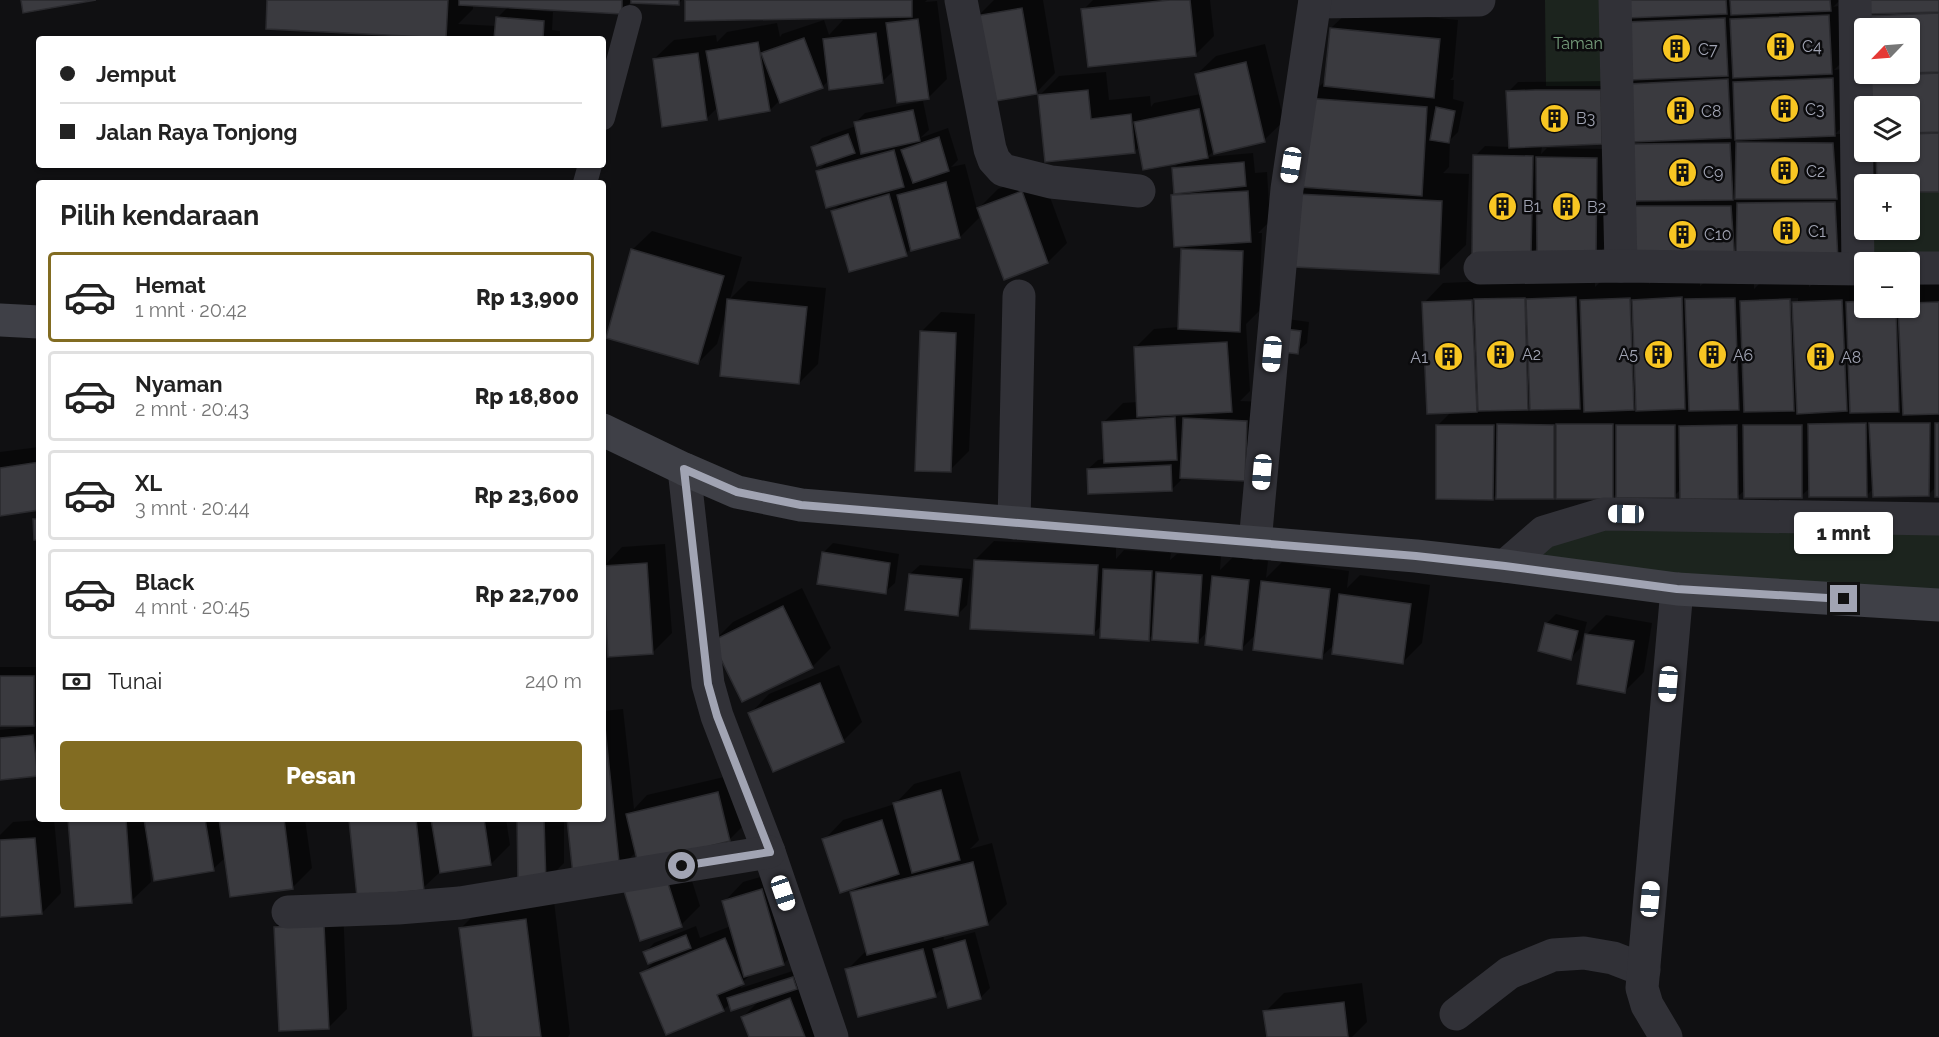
<!DOCTYPE html>
<html lang="id">
<head>
<meta charset="utf-8">
<style>
  :root { --surface:#fff; --page:#f6f6f6; --text:#222; --muted:#767676; --line:#e0e0e0; --accent:#826c22 }
  body { margin:0; font-family:Raleway,sans-serif; background:var(--page); color:var(--text); height:100vh; display:flex; flex-direction:column; font-size:22px; white-space:nowrap }
  * { box-sizing:border-box; margin:0 }
  p { font-size:20px; color:var(--muted) }
  .icon { flex:none; width:33px; height:33px; fill:none; stroke:currentColor; stroke-width:2; stroke-linecap:round; stroke-linejoin:round }
  .map { position:relative; flex:1; overflow:hidden }
  .drawer { position:absolute; left:36px; top:180px; width:570px; height:642px; display:flex; flex-direction:column; background:var(--surface); border-radius:6px; box-shadow:0 2px 4px #0004 }
  .drawer>* { flex:none }
  .hud { position:absolute; left:36px; top:36px; width:570px; height:132px; border-radius:6px; box-shadow:0 2px 4px #0004; display:grid; align-content:center; height:132px; padding:0 24px; background:var(--surface) }
  .needle { width:39px; rotate:245deg }
  .tools { position:absolute; left:1854px; top:18px; display:grid; gap:12px }
  .tools a { display:grid; place-items:center; width:66px; height:66px; border-radius:6px; background:var(--surface); box-shadow:0 2px 4px #0004; font-size:30px }
  .end { position:absolute; width:27px; height:27px; margin:-14px; border:8px solid #a1a4b3; background:#111; box-shadow:0 0 0 3px #111 }
  .from { border-radius:50% }
  .bubble { position:absolute; height:42px; border-radius:6px; background:var(--surface); box-shadow:0 2px 4px #0004; font-size:20px; font-weight:800; line-height:42px; text-align:center }
  .car { position:absolute; width:18px; height:36px; margin:-18px -9px; border-radius:8px; box-shadow:0 0 4px 2px #0007; background:linear-gradient(#fff 24%,#345 0 40%,#fff 0 76%,#345 0 86%,#fff 0) }
  .hud b { display:flex; align-items:center; gap:21px; height:57px; font-size:22px }
  .hud b+b { border-top:2px solid var(--line) }
  .hud i { width:15px; height:15px; background:var(--text) }
  ul { padding:0; list-style:none }
  li { display:flex; align-items:center; gap:18px; height:90px; margin:0 12px 9px; padding:0 12px; border:3px solid var(--line); border-radius:6px }
  li div { flex:1 }
  li b { display:block; font-size:22px }
  li em { font-style:normal; font-weight:800 }
  li.active { border-color:var(--accent) }
  li>.icon { width:54px; height:54px; stroke-width:1.5 }
  h2 { padding:0 24px; font-size:27px; line-height:72px }
  .pay { display:flex; align-items:center; gap:15px; height:66px; padding:0 24px; font-size:22px }
  .pay p { margin-inline-start:auto }
  .cta { display:flex; gap:12px; margin-top:auto; padding:12px 24px }
  .cta a { flex:1; height:69px; border-radius:6px; background:var(--accent); color:#fff; font-size:24px; font-weight:800; line-height:69px; text-align:center }
  .map>svg:first-child { display:block }
  .green { fill:#1c241e }
  .shadow { fill:#0007; fill-rule:evenodd }
  .building { fill:#3a3a3f; stroke:#2a2a2e; stroke-width:1.5 }
  .lines { fill:none; stroke-linecap:round; stroke-linejoin:round }
  .lane { stroke:#313137; stroke-width:24 }
  .street { stroke:#313137; stroke-width:33 }
  .secondary { stroke:#3f4047; stroke-width:33 }
  .route { stroke:#a1a4b3; stroke-width:8 }
  .labels { text-anchor:middle; dominant-baseline:central; stroke-width:5; stroke-linejoin:round; paint-order:stroke }
  .park-label { font-size:16px; fill:#779f7d; stroke:#0b0b0d }
  .poi-label { font-size:16px; fill:#a1a4b3; stroke:#0b0b0d; text-anchor:start }
</style>
</head>
<body>
<div class="map">
<svg width="1939" height="1037" viewBox="0 0 1939 1037">
  <rect width="100%" height="100%" fill="#101012"/>
  <!-- green -->
  <g class="green">
    <path d="M1545 0H1611V86H1546Z"/>
    <path d="M1910 191H1939V268L1910 262H1864V230H1910Z"/>
    <path d="M1939 519V605L1505 566 1544 532Z"/>
  </g>
  <!-- shadow -->
  <g class="shadow">
    <path d="M269 0H682L679 3 632 1 621 12 532 8V10L553 12 552 30 560 31V39H434L437 36ZM473 4 509 6 497 18V26L458 24 473 9Z"/>
    <path d="M686 0H927L925 2 937 1 947 79 928 98 894 70 882 82 829 80 822 87 780 100 770 110 718 107 706 119 654 59 674 40 716 35 717 42 727 32 777 23 780 37 782 34 824 20 829 35 843 20 860 19 859 16Z"/>
    <path d="M994 0H1043L1055 73 1036 93 977 17Z"/>
    <path d="M1093 0H1210L1214 36 1195 55 1083 10Z"/>
    <path d="M1628 0H1840L1833 7 1838 6 1841 63 1834 70 1842 69 1844 125 1835 134H1843L1847 249 1838 259 1634 261V206L1641 200 1634 145 1638 140 1630 84 1636 78 1628 23 1634 16Z"/>
    <path d="M1939 0V190L1910 191V184H1879L1877 152H1910V106H1874L1873 76 1875 74H1910V28H1869V17L1874 12Z"/>
    <path d="M1351 9 1458 20 1453 77 1450 80H1454L1453 99 1464 102 1458 132 1450 140 1449 167 1443 173 1469 174 1466 245 1438 272 1298 195 1307 186V99L1326 80 1331 28Z"/>
    <path d="M1265 44 1284 121 1264 140 1215 150 1207 157 1253 153 1255 173 1267 172 1270 221 1258 233H1262L1259 311 1246 324 1250 391 1240 401 1265 402 1244 479 1180 476 1181 480 1171 490 1088 469 1098 460 1106 459 1104 422 1123 403 1138 402 1135 348 1154 329 1179 327 1182 250 1188 245 1173 196 1175 193 1173 169 1180 162 1140 146 1134 152 1039 96 1059 76 1106 72 1109 100 1150 96 1151 107 1154 103 1201 94 1196 75 1216 56Z"/>
    <path d="M1610 81 1611 133 1542 146 1541 154 1547 148 1606 149 1605 247 1595 257 1538 247 1530 255 1475 156 1485 146 1511 147 1508 92 1518 82Z"/>
    <path d="M923 101 929 130 920 138 948 128 958 160 951 167 965 164 977 210 998 189 1041 173 1067 243 1048 262 1005 278 979 210H977L979 218 960 237 910 249 906 254 833 211 842 202 817 172 829 160 813 148 822 138 856 126 855 123 865 113Z"/>
    <path d="M652 231 742 257 730 299 748 281 826 288 818 364 799 383 726 313 717 344 698 363 632 250Z"/>
    <path d="M1595 279V287L1601 281 1649 279V284L1652 281 1700 279V286L1706 281 1754 279V289L1761 282 1809 281V287L1813 283 1861 281V288L1864 285V308H1910V281H1914L1915 289 1919 285 1939 284V495L1936 487 1928 495 1874 488 1866 496 1810 488 1801 496 1745 490 1737 497 1681 489 1674 496 1618 492 1612 498 1557 494 1554 498 1498 493 1493 498 1438 425 1452 411 1424 303 1443 283 1491 281V284L1495 280ZM1798 298V301L1759 302V299Z"/>
    <path d="M941 312 975 314 969 451 950 470 922 331Z"/>
    <path d="M1287 319 1309 322 1307 343 1297 352Z"/>
    <path d="M39 447V508L0 514V452Z"/>
    <path d="M994 541 1116 547V559L1124 550 1171 553 1170 560 1177 554 1221 556 1220 570 1233 557 1268 561 1266 578 1282 562 1349 571 1347 588 1360 575 1430 585 1422 643 1403 662 1335 644 1321 657 1256 634 1242 648 1208 631 1198 641 1154 634 1148 639 1102 625 1094 633 975 560Z"/>
    <path d="M833 543 899 554 895 583 885 592 823 553Z"/>
    <path d="M665 544 672 633 653 652 608 634 603 639V552H606L607 563 622 547Z"/>
    <path d="M920 565 971 569 967 605 958 614 910 574Z"/>
    <path d="M802 588 831 648 812 667 714 641 733 622Z"/>
    <path d="M1556 614 1587 622 1580 648 1571 658 1546 624Z"/>
    <path d="M1606 615 1652 623 1644 672 1624 692 1587 634Z"/>
    <path d="M839 665 862 722 843 741 750 714 769 694Z"/>
    <path d="M0 667H39V719L31 726V725L0 724Z"/>
    <path d="M623 709 634 809 647 795 737 774 748 821 729 840 637 851 619 869 569 819H603V711Z"/>
    <path d="M39 726V773L37 775 0 779V730Z"/>
    <path d="M960 771 979 840 970 849 992 843 1007 904 988 923 943 934 944 940 975 932 990 988 980 998 944 987 935 995 847 970 867 950 852 893 860 885 824 840 843 820 895 804 914 784Z"/>
    <path d="M54 819 61 893 42 913 0 916V835L13 822Z"/>
    <path d="M69 819H305L312 868 293 887 226 857 213 869 148 852 151 882 131 901Z"/>
    <path d="M352 819H506L510 845 491 864 440 872 423 888 351 821Z"/>
    <path d="M518 819H564V863L545 882Z"/>
    <path d="M684 856 700 906 681 925 625 888Z"/>
    <path d="M781 871 803 945 783 964 754 972 740 984 741 988 802 968 818 1037H750L743 1017 761 999 730 1004 723 1010 642 974 656 960 645 953 654 943 696 926 700 938 731 926 724 902 743 882Z"/>
    <path d="M553 893 570 1034 568 1037H474L461 928 488 901Z"/>
    <path d="M343 906 347 1009 328 1028 275 927 295 908Z"/>
    <path d="M1362 983 1367 1022 1352 1037H1268L1265 1012 1284 993Z"/>
  </g>
  <!-- building -->
  <g class="building">
    <path d="M21 0H96L23 13Z"/>
    <path d="M267 0H448L446 38 266 29Z"/>
    <path d="M459 0H622V14L459 5Z"/>
    <path d="M631 0H679V5L631 3Z"/>
    <path d="M685 0H912V17L685 21Z"/>
    <path d="M1170 0H1190L1196 56 1088 67 1081 9Z"/>
    <path d="M1626 0H1726L1727 14 1627 18Z"/>
    <path d="M1730 0H1830L1831 11 1731 15Z"/>
    <path d="M1867 0H1939V12L1868 14Z"/>
    <path d="M1022 8 1037 94 990 102 975 16Z"/>
    <path d="M1939 13V72L1910 73V28H1868L1867 16Z"/>
    <path d="M1829 15 1832 74 1733 78 1730 19Z"/>
    <path d="M496 17 544 21 543 39H494Z"/>
    <path d="M1725 18 1728 76 1629 80 1626 22Z"/>
    <path d="M918 19 929 99 897 103 886 23Z"/>
    <path d="M1330 28 1440 39 1434 98 1324 86Z"/>
    <path d="M876 33 883 83 829 90 823 39Z"/>
    <path d="M804 38 823 88 780 103 761 53Z"/>
    <path d="M758 42 770 111 719 120 706 51Z"/>
    <path d="M698 53 707 120 662 127 653 59Z"/>
    <path d="M1246 62 1265 142 1214 154 1195 74Z"/>
    <path d="M1939 73V132L1910 133V106H1872L1871 76Z"/>
    <path d="M1833 78 1835 136 1735 140 1733 82Z"/>
    <path d="M1728 79 1731 138 1631 142 1629 84Z"/>
    <path d="M1088 90 1091 119 1131 114 1135 153 1045 162 1038 95Z"/>
    <path d="M1535 90H1601L1602 144 1509 148 1506 91Z"/>
    <path d="M1306 98 1427 107 1422 196 1301 187Z"/>
    <path d="M1436 107 1455 111 1449 143 1430 140Z"/>
    <path d="M1199 109 1208 158 1143 170 1134 122Z"/>
    <path d="M913 110 920 141 861 154 854 122Z"/>
    <path d="M1939 133V192H1910V184H1877L1876 152H1910V134Z"/>
    <path d="M848 134 855 153 817 166 811 147Z"/>
    <path d="M939 137 949 171 913 183 901 150Z"/>
    <path d="M1736 142 1833 143 1837 199H1735Z"/>
    <path d="M1730 143 1733 200 1632 201V144Z"/>
    <path d="M894 150 904 187 826 208 816 171Z"/>
    <path d="M1473 155 1533 156 1531 256 1472 255Z"/>
    <path d="M1536 157 1597 158 1596 259 1537 256Z"/>
    <path d="M1244 162 1246 186 1174 194 1172 168Z"/>
    <path d="M946 182 960 238 911 251 897 195Z"/>
    <path d="M1022 191 1048 263 1004 280 977 208Z"/>
    <path d="M1248 191 1251 242 1174 247 1171 195Z"/>
    <path d="M889 194 907 256 849 272 831 211Z"/>
    <path d="M1296 194 1442 201 1439 274 1294 267Z"/>
    <path d="M1835 202 1838 260H1736L1737 203Z"/>
    <path d="M1633 206H1731L1735 262 1632 263Z"/>
    <path d="M631 249 724 276 698 364 606 338Z"/>
    <path d="M1181 249 1243 251 1240 332 1178 329Z"/>
    <path d="M1576 297 1580 409 1530 410 1526 299Z"/>
    <path d="M1682 297 1685 409 1636 411 1632 300Z"/>
    <path d="M1525 298 1528 410 1478 411 1474 299Z"/>
    <path d="M1630 298 1634 410 1584 412 1580 300Z"/>
    <path d="M1735 298 1739 410 1689 411 1685 299Z"/>
    <path d="M727 299 807 307 799 384 720 376Z"/>
    <path d="M1790 299 1794 411 1744 412 1740 301Z"/>
    <path d="M1472 300 1477 412 1427 414 1422 302Z"/>
    <path d="M1842 300 1847 411 1797 414 1792 302Z"/>
    <path d="M1864 301V308H1896L1899 412 1850 413 1846 302Z"/>
    <path d="M1939 302V414L1903 415 1898 308H1910V303Z"/>
    <path d="M1276 328 1301 331 1298 354 1274 351Z"/>
    <path d="M920 331 956 333 951 472 915 471Z"/>
    <path d="M1227 342 1232 412 1137 417 1134 347Z"/>
    <path d="M1175 417 1177 460 1104 463 1102 422Z"/>
    <path d="M1183 418 1247 421 1245 481 1180 478Z"/>
    <path d="M1866 423 1867 497H1809L1808 424Z"/>
    <path d="M1869 423H1930L1929 496 1873 497Z"/>
    <rect x="1935" y="423" width="4" height="74"/>
    <path d="M1497 424 1554 425V499H1496Z"/>
    <rect x="1556" y="424" width="57" height="75"/>
    <path d="M1436 425H1494L1493 500 1436 499Z"/>
    <rect x="1616" y="425" width="59" height="73"/>
    <path d="M1737 425 1738 499H1680L1679 426Z"/>
    <path d="M1743 425H1802V498H1744Z"/>
    <path d="M39 462V510L0 516V468Z"/>
    <path d="M1171 465 1172 491 1088 494 1087 469Z"/>
    <path d="M33 519H39V540H34Z"/>
    <path d="M822 552 890 563 886 594 817 584Z"/>
    <path d="M974 560 1098 565 1094 635 970 629Z"/>
    <path d="M647 563 653 654 608 657 603 566Z"/>
    <path d="M1103 569 1152 571 1149 641 1100 638Z"/>
    <path d="M1156 572 1202 575 1198 643 1152 640Z"/>
    <path d="M909 574 962 579 958 616 905 610Z"/>
    <path d="M1212 576 1249 580 1242 650 1205 645Z"/>
    <path d="M1261 581 1330 589 1322 659 1253 650Z"/>
    <path d="M1339 594 1411 604 1403 664 1332 654Z"/>
    <path d="M783 606 813 668 742 702 712 641Z"/>
    <path d="M1545 623 1578 631 1571 660 1538 651Z"/>
    <path d="M1585 634 1634 641 1625 693 1577 684Z"/>
    <rect x="0" y="676" width="34" height="50"/>
    <path d="M820 683 844 742 773 772 748 713Z"/>
    <path d="M605 727 620 871 573 875 567 819H603V728Z"/>
    <path d="M33 735 38 776 0 780V738Z"/>
    <path d="M941 790 960 860 912 873 893 803Z"/>
    <path d="M718 792 730 841 638 864 626 814Z"/>
    <path d="M68 819H126L132 903 75 907Z"/>
    <path d="M144 819H205L214 871 154 881Z"/>
    <path d="M219 819H284L293 889 230 897Z"/>
    <path d="M363 819H416L424 890 357 897 349 820Z"/>
    <path d="M431 819H484L491 865 440 873Z"/>
    <path d="M517 819H544L546 884H518Z"/>
    <path d="M882 820 899 874 840 893 822 839Z"/>
    <path d="M35 838 42 914 0 917V840Z"/>
    <path d="M973 862 988 925 867 955 850 892Z"/>
    <path d="M665 874 682 927 640 941 623 888Z"/>
    <path d="M762 889 784 965 744 977 722 901Z"/>
    <path d="M526 919 541 1037H473L459 928Z"/>
    <path d="M324 925 329 1029 279 1031 274 927Z"/>
    <path d="M686 935 691 948 648 964 643 952Z"/>
    <path d="M725 938 744 984 717 995 724 1011 666 1035 640 973Z"/>
    <path d="M965 940 981 999 948 1008 933 949Z"/>
    <path d="M923 949 936 997 858 1017 845 969Z"/>
    <path d="M793 977 797 989 731 1011 727 998Z"/>
    <path d="M790 998 805 1037H749L741 1017Z"/>
    <path d="M1344 1002 1348 1037H1267L1263 1011Z"/>
  </g>
  <g class="lines">
    <!-- lane -->
    <g class="lane">
      <path d="M603 118 630 17"/>
      <path d="M585 183 590 165"/>
    </g>
    <!-- street -->
    <g class="street">
      <path d="M961 0 990 149 994 160 1003 170 1051 182 1139 191"/>
      <path d="M1615 0 1621 266"/>
      <path d="M1855 0 1858 269"/>
      <path d="M1315 2 1479 0"/>
      <path d="M1480 268 1621 266 1864 269"/>
      <path d="M1910 268H1939"/>
      <path d="M684 469 708 684 717 716 769 852 832 1037"/>
      <path d="M1014 523 1019 296"/>
      <path d="M1255 543 1287 189 1315 0"/>
      <path d="M1505 566 1544 532 1604 514 1939 519"/>
      <path d="M288 912 398 908 460 903 769 852"/>
      <path d="M1456 1014 1509 973 1553 955 1584 953 1613 958 1644 970"/>
      <path d="M1666 1037 1647 1005 1642 988 1677 589"/>
    </g>
    <!-- secondary -->
    <g class="secondary">
      <path d="M0 320 39 322"/>
      <path d="M603 430 684 469 737 492 801 505 1416 556 1505 566 1677 589 1939 605"/>
    </g>
  </g>
  <g class="lines">
    <!-- route -->
    <path class="route" d="M682 866 770 852 717 716 708 684 684 469 737 492 801 505 1416 556 1505 566 1677 589 1844 599"/>
  </g>
  <!-- icons -->
  <defs>
    <symbol id="building-disc" viewBox="-11 -11 22 22"><circle r="9.5" fill="#f8c622" stroke="#0b0b0d"/><path d="M-4-6H4V6H1V3H-1V6H-4ZM-2.5-4.3h1.7v1.8h-1.7ZM.8-4.3h1.7v1.8H.8ZM-2.5-1h1.7V.8h-1.7ZM.8-1h1.7V.8H.8Z" fill="#111"/></symbol>
  </defs>
  <g fill-rule="evenodd">
    <use href="#building-disc" x="1764" y="30" width="33" height="33"/>
    <use href="#building-disc" x="1660" y="32" width="33" height="33"/>
    <use href="#building-disc" x="1768" y="92" width="33" height="33"/>
    <use href="#building-disc" x="1664" y="94" width="33" height="33"/>
    <use href="#building-disc" x="1538" y="102" width="33" height="33"/>
    <use href="#building-disc" x="1768" y="154" width="33" height="33"/>
    <use href="#building-disc" x="1666" y="156" width="33" height="33"/>
    <use href="#building-disc" x="1486" y="190" width="33" height="33"/>
    <use href="#building-disc" x="1550" y="190" width="33" height="33"/>
    <use href="#building-disc" x="1770" y="214" width="33" height="33"/>
    <use href="#building-disc" x="1666" y="218" width="33" height="33"/>
    <use href="#building-disc" x="1484" y="338" width="33" height="33"/>
    <use href="#building-disc" x="1642" y="338" width="33" height="33"/>
    <use href="#building-disc" x="1696" y="338" width="33" height="33"/>
    <use href="#building-disc" x="1432" y="340" width="33" height="33"/>
    <use href="#building-disc" x="1804" y="340" width="33" height="33"/>
  </g>
  <g class="labels">
    <!-- park labels -->
    <g class="park-label">
      <text x="1578" y="43">Taman</text>
    </g>
    <!-- poi labels -->
    <g class="poi-label">
      <text x="1802" y="46">C4</text>
      <text x="1698" y="49">C7</text>
      <text x="1805" y="109">C3</text>
      <text x="1701" y="111">C8</text>
      <text x="1576" y="118">B3</text>
      <text x="1806" y="171">C2</text>
      <text x="1703" y="172">C9</text>
      <text x="1523" y="206">B1</text>
      <text x="1587" y="207">B2</text>
      <text x="1808" y="231">C1</text>
      <text x="1704" y="234">C10</text>
      <text x="1522" y="354">A2</text>
      <text x="1638" y="354" text-anchor="end">A5</text>
      <text x="1733" y="355">A6</text>
      <text x="1428" y="357" text-anchor="end">A1</text>
      <text x="1841" y="357">A8</text>
    </g>
  </g>
</svg>
<div class="tools">
<a><svg class="needle" viewBox="-14 -14 28 28"><path d="M0-13l5 13h-10z" fill="#e53935"/><path d="M0 13l5-13h-10z" fill="#767676"/></svg></a>
<a><svg class="icon" aria-label="layers" viewBox="0 0 24 24"><path d="M12 4l9 5-9 5-9-5zM3 14l9 5 9-5"/></svg></a>
<a>+</a>
<a>−</a>
</div>
<i class="end from" style="left:682px;top:866px"></i>
<i class="end" style="left:1844px;top:599px"></i>
<div class="bubble" style="left:1794px;top:512px;width:99px">1 mnt</div>
<i class="car" style="left:1291px;top:165px;rotate:189deg"></i>
<i class="car" style="left:1272px;top:354px;rotate:185deg"></i>
<i class="car" style="left:1262px;top:472px;rotate:185deg"></i>
<i class="car" style="left:1626px;top:514px;rotate:271deg"></i>
<i class="car" style="left:1668px;top:684px;rotate:185deg"></i>
<i class="car" style="left:783px;top:893px;rotate:161deg"></i>
<i class="car" style="left:1650px;top:899px;rotate:5deg"></i>
<div class="hud">
<b><i class="from"></i>Jemput</b>
<b><i></i>Jalan Raya Tonjong</b>
</div>
<section class="drawer">
<h2>Pilih kendaraan</h2>
<ul>
<li class="active"><svg class="icon" aria-label="car" viewBox="0 0 24 24"><path d="M5 17H2v-5l4-1 3-4h7l3 4 3 1v5h-3M9 17h6M6 11h13"/><circle cx="7" cy="17" r="2"/><circle cx="17" cy="17" r="2"/></svg><div><b>Hemat</b><p>1 mnt · 20:42</p></div><em>Rp 13,900</em></li>
<li><svg class="icon" aria-label="car" viewBox="0 0 24 24"><path d="M5 17H2v-5l4-1 3-4h7l3 4 3 1v5h-3M9 17h6M6 11h13"/><circle cx="7" cy="17" r="2"/><circle cx="17" cy="17" r="2"/></svg><div><b>Nyaman</b><p>2 mnt · 20:43</p></div><em>Rp 18,800</em></li>
<li><svg class="icon" aria-label="car" viewBox="0 0 24 24"><path d="M5 17H2v-5l4-1 3-4h7l3 4 3 1v5h-3M9 17h6M6 11h13"/><circle cx="7" cy="17" r="2"/><circle cx="17" cy="17" r="2"/></svg><div><b>XL</b><p>3 mnt · 20:44</p></div><em>Rp 23,600</em></li>
<li><svg class="icon" aria-label="car" viewBox="0 0 24 24"><path d="M5 17H2v-5l4-1 3-4h7l3 4 3 1v5h-3M9 17h6M6 11h13"/><circle cx="7" cy="17" r="2"/><circle cx="17" cy="17" r="2"/></svg><div><b>Black</b><p>4 mnt · 20:45</p></div><em>Rp 22,700</em></li>
</ul>
<div class="pay"><svg class="icon" aria-label="cash" viewBox="0 0 24 24"><path d="M3 7h18v10H3z"/><circle cx="12" cy="12" r="2"/></svg>Tunai<p>240 m</p></div>
<div class="cta"><a>Pesan</a></div>
</section>
</div>
</body>
</html>
